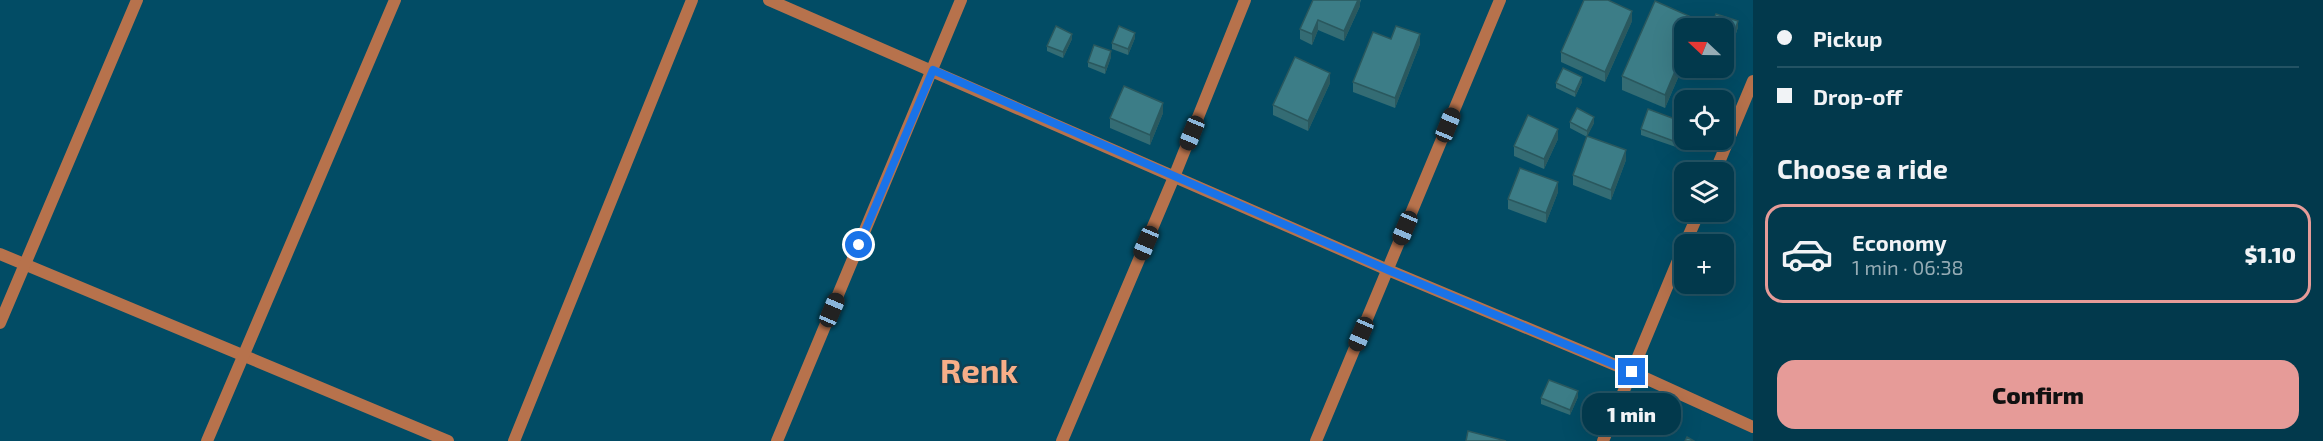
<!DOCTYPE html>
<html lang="en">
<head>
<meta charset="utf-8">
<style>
  :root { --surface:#02394c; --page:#104456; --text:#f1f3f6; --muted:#96acb5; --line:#235364; --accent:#e69b98 }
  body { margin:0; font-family:"Exo 2",sans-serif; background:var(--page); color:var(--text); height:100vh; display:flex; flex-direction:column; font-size:22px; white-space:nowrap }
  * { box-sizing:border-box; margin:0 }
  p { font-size:20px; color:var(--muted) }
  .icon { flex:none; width:33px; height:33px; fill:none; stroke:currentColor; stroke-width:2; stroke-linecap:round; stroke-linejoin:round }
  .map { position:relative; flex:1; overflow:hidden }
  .sheet { display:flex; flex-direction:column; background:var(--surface); width:570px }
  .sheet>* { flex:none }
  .top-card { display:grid; align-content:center; height:132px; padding:0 24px; background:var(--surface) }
  .needle { width:39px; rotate:292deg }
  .controls { position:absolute; left:1674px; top:18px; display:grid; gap:12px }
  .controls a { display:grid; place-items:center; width:60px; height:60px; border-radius:12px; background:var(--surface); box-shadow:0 6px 24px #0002,0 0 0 2px var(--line); font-size:30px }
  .end { position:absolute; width:27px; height:27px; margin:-14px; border:8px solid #1a73e8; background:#fff; box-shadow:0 0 0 3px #fff }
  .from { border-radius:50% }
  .bubble { position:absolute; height:42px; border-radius:18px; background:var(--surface); box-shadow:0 6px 24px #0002,0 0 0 2px var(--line); font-size:20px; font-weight:800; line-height:42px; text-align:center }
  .car { position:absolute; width:18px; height:36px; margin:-18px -9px; border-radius:8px; box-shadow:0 0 4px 2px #0007; background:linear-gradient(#222 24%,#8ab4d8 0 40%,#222 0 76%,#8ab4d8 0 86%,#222 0) }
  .top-card b { display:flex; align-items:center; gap:21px; height:57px; font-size:22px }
  .top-card b+b { border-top:2px solid var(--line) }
  .top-card i { width:15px; height:15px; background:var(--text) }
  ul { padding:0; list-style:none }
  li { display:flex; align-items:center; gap:18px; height:99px; margin:0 12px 9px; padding:0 12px; border:3px solid transparent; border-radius:18px }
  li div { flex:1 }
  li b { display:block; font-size:22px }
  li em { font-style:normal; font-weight:800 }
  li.on { border-color:var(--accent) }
  li>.icon { width:54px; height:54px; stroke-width:1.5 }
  h2 { padding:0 24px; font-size:27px; line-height:72px }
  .button { display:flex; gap:12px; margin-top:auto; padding:12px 24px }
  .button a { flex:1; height:69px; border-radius:18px; background:var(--accent); color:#111; font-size:24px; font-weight:800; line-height:69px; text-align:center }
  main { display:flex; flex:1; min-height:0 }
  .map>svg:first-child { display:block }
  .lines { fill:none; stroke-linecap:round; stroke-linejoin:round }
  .street { stroke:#b7724c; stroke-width:12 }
  .wall { fill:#346c74 }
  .shaded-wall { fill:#2a585e }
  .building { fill:#3c7d87; stroke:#2a585e; stroke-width:1.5 }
  .route { stroke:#1a73e8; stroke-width:8 }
  .labels { text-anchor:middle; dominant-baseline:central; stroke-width:5; stroke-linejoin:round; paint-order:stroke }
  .town-label { font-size:33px; font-weight:bold; fill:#f7ae88; stroke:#0f4154 }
</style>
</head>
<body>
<main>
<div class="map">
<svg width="1753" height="441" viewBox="0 0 1753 441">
  <rect width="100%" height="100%" fill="#024c65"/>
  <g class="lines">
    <!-- street -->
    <g class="street">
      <path d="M769 0 1388 270 1632 372 1753 427"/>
      <path d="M1715 172 1753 81"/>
      <path d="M1685 244 1699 212"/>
      <path d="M0 254 448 441"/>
      <path d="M0 323 137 0"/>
      <path d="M207 441 395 0"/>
      <path d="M514 441 692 0"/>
      <path d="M777 441 961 0"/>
      <path d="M1062 441 1174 177 1245 0"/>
      <path d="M1316 441 1500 0"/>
      <path d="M1603 441 1684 246"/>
    </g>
  </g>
  <!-- wall -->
  <g class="wall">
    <path d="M1313 0H1361L1360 3V6L1344 41 1318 30 1312 45 1300 39V29Z"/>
    <path d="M1655 1 1698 20V28H1684V64L1665 108 1622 90V76Z"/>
    <path d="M1632 21 1605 82 1561 62V52Z"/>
    <path d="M1738 27 1727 62 1724 60V28Z"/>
    <path d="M1135 38 1128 55 1112 49V43Z"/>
    <path d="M1072 39 1063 58 1047 51V46Z"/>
    <path d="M1391 39 1420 44 1395 108 1353 92V82Z"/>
    <path d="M1111 57 1105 74 1088 67V62Z"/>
    <path d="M1582 82 1575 97 1556 88V83Z"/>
    <path d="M1330 83 1308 131 1273 115V105Z"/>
    <path d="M1684 100V126L1683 125 1676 147 1641 135V129L1674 118V117Z"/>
    <path d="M1163 113 1150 145 1110 128V118Z"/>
    <path d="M1570 122 1594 123 1587 136 1626 160 1611 200 1573 185V175L1587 137 1570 128Z"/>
    <path d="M1558 139 1544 169 1514 156V146Z"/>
    <path d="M1558 192 1546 223 1508 209V199Z"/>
    <path d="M1578 397 1570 415 1541 404V398Z"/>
  </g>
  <!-- shaded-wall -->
  <g class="shaded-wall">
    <path d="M1358 0H1360V6L1344 41V31Z"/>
    <path d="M1632 11V21L1605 82V72Z"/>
    <path d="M1318 20V30L1312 45V34Z"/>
    <path d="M1738 21V27L1727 62V56Z"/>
    <path d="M1135 33V38L1128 55V49Z"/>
    <path d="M1072 34V39L1063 58V52Z"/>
    <path d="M1420 34V44L1395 108V98Z"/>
    <path d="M1684 50V64L1665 108V95Z"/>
    <path d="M1111 51V57L1105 74V68Z"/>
    <path d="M1330 73V83L1308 131V121Z"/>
    <path d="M1582 77V82L1575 97V92Z"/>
    <path d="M1163 103V113L1150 145V135Z"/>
    <path d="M1594 117V123L1587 137V131Z"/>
    <path d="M1683 122V127L1676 147V142Z"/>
    <path d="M1558 129V139L1544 169V159Z"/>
    <path d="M1626 150V160L1611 200V190Z"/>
    <path d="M1558 182V192L1546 223V213Z"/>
    <path d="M1578 391V397L1570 415V410Z"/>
  </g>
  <!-- building -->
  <g class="building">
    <path d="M1313 0H1358L1344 31 1318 20 1312 34 1300 29Z"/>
    <path d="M1584 0H1608L1632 11 1605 72 1561 52Z"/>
    <path d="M1655 1 1698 20 1694 28H1684V50L1665 95 1622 76Z"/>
    <path d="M1716 14 1738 21 1727 56 1724 55V28H1711Z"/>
    <path d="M1056 26 1072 34 1063 52 1047 46Z"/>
    <path d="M1119 26 1135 33 1128 49 1112 43Z"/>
    <path d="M1396 26 1420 34 1395 98 1353 82 1373 32 1391 39Z"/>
    <path d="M1094 45 1111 51 1105 68 1088 62Z"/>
    <path d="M1295 57 1330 73 1308 121 1273 105Z"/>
    <path d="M1563 68 1582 77 1575 92 1556 83Z"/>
    <path d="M1124 86 1163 103 1150 135 1110 118Z"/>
    <path d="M1681 97 1693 100H1684V120L1674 117Z"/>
    <path d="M1577 108 1594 117 1587 131 1570 122Z"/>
    <path d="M1648 109 1683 122 1676 142 1641 129Z"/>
    <path d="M1528 115 1558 129 1544 159 1514 146Z"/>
    <path d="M1587 136 1626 150 1611 190 1573 175Z"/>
    <path d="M1520 168 1558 182 1546 213 1508 199Z"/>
    <path d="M1549 380 1578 391 1570 410 1541 398Z"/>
    <path d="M1468 431 1506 441H1466Z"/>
    <path d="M1687 437 1694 441H1685Z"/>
  </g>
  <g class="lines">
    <!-- route -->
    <path class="route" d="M859 245 933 70 1388 270 1632 372"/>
  </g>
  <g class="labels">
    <!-- town labels -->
    <g class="town-label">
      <text x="979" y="370">Renk</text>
    </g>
  </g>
</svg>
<div class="controls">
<a><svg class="needle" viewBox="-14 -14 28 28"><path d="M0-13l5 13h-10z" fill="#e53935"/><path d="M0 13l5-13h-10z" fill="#96acb5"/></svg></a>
<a><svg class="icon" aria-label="locate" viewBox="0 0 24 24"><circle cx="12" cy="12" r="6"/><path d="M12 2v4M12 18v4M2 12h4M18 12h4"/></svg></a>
<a><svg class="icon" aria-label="layers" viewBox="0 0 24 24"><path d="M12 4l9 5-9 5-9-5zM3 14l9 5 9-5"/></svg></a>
<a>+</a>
</div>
<i class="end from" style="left:859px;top:245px"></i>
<i class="end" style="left:1632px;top:372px"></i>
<div class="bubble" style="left:1582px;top:393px;width:99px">1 min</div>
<i class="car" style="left:1448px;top:125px;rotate:22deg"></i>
<i class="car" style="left:1192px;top:133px;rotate:202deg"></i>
<i class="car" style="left:1405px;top:228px;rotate:203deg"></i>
<i class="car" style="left:1146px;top:243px;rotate:203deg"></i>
<i class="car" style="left:832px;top:310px;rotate:23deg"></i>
<i class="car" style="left:1361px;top:334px;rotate:203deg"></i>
</div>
<section class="sheet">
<div class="top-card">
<b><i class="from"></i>Pickup</b>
<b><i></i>Drop-off</b>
</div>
<h2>Choose a ride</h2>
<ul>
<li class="on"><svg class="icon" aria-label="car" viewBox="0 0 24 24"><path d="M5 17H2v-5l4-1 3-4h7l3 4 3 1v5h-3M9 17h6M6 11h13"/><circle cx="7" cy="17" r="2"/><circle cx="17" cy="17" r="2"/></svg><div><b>Economy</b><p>1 min · 06:38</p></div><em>$1.10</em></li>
</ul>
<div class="button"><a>Confirm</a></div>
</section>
</main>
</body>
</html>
